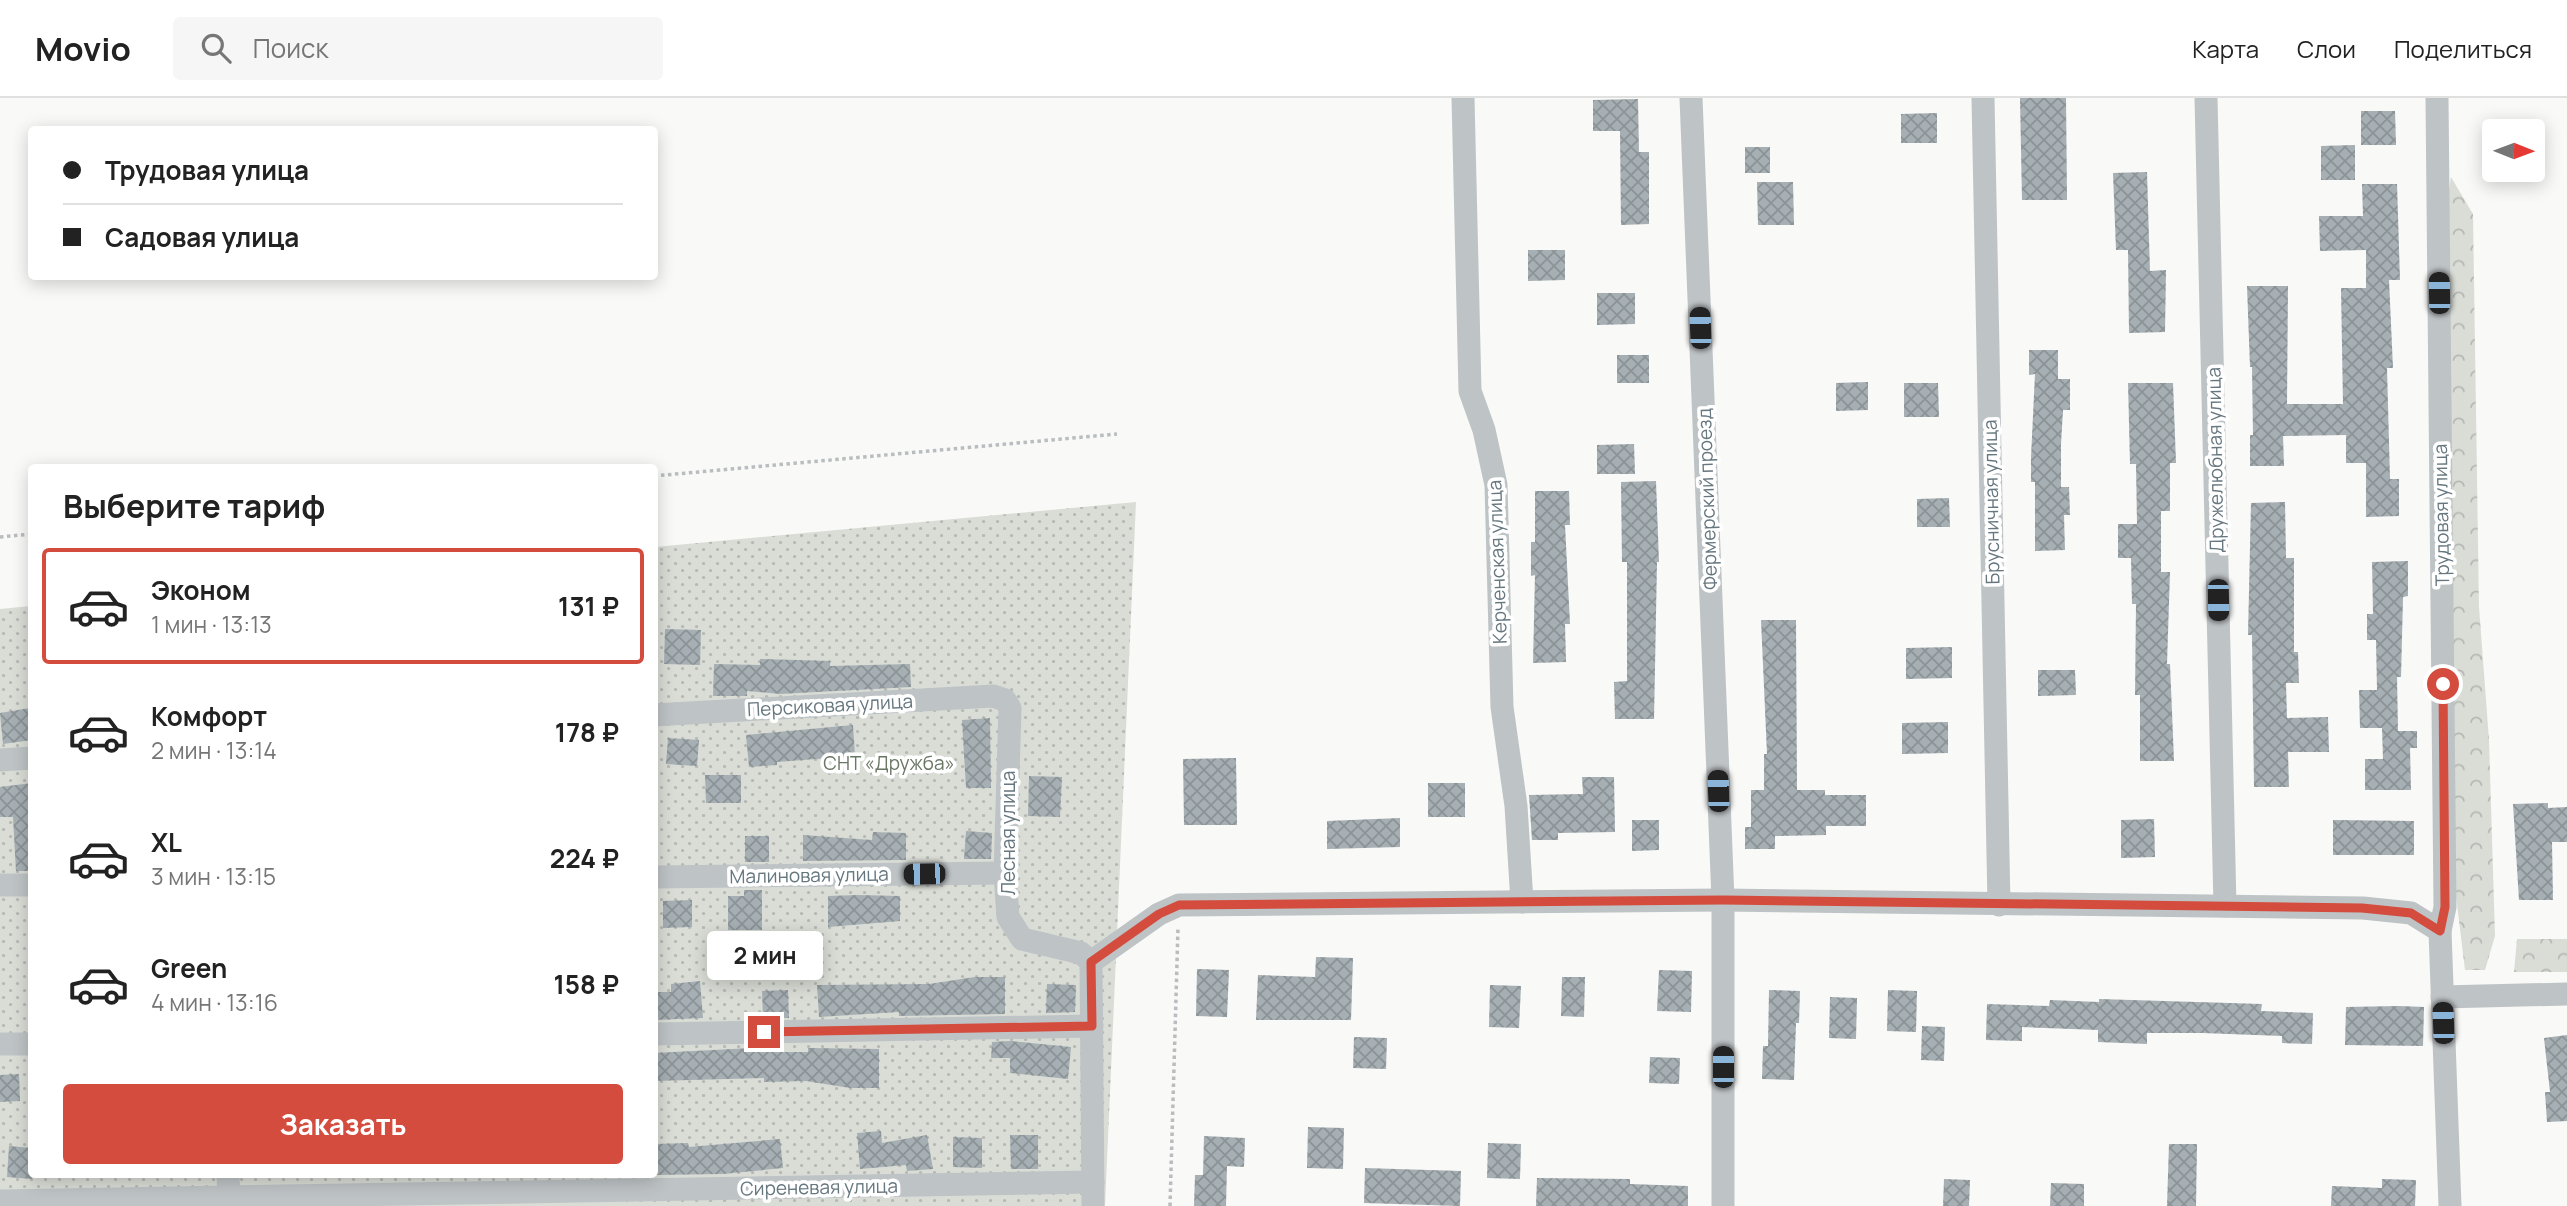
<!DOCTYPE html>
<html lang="ru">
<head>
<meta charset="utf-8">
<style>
  :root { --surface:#fff; --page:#f6f6f6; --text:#222; --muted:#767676; --line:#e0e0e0; --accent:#d34c3d }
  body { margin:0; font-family:Manrope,sans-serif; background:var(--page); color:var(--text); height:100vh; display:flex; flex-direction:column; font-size:26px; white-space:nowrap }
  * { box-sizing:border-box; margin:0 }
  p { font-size:23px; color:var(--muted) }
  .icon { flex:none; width:38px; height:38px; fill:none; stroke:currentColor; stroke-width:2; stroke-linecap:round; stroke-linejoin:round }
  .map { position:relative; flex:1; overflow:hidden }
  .sheet { position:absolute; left:28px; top:366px; width:630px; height:714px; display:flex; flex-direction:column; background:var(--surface); border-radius:7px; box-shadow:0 4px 18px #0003 }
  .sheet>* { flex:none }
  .banner { position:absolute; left:28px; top:28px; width:630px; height:154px; border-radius:7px; box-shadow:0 4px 18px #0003; display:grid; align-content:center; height:154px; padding:0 35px; background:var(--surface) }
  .needle { width:46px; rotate:91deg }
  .tools { position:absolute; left:2482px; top:21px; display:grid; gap:14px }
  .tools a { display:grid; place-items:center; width:63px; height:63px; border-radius:7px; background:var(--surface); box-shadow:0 4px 18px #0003; font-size:35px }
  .end { position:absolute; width:32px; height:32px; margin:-16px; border:9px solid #d34c3d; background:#fff; box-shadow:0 0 0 4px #fff }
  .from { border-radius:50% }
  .bubble { position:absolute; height:49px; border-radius:7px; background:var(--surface); box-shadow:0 4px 18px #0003; font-size:23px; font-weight:700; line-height:49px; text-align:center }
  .car { position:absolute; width:21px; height:42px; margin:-21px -10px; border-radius:9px; box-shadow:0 0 5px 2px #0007; background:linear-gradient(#222 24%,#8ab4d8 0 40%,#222 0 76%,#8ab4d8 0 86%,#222 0) }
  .banner b { display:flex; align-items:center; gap:24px; height:66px; font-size:26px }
  .banner b+b { border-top:2px solid var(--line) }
  .banner i { width:18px; height:18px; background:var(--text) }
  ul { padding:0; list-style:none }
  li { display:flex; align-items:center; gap:21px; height:116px; margin:0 14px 10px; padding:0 21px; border:4px solid transparent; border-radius:7px }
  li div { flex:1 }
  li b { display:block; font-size:26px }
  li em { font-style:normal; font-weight:700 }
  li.on { border-color:var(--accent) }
  li>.icon { width:63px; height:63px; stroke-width:1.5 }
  h2 { padding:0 35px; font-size:32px; line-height:84px }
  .primary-button { display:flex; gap:14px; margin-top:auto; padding:14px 35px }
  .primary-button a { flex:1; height:80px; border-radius:7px; background:var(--accent); color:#fff; font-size:28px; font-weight:700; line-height:80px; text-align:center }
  header { display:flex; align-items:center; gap:42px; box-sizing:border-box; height:98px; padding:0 35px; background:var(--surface); border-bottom:2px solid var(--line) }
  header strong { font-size:33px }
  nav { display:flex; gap:38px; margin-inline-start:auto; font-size:24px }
  .search { width:490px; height:63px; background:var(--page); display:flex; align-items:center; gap:18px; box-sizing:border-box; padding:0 24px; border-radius:7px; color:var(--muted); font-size:26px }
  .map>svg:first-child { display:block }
  .grass { fill:url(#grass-dots) }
  .forest { fill:url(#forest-crowns) }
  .building { fill:url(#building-cross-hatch) }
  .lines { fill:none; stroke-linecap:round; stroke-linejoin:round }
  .path { stroke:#b9bdbf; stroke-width:3.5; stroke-dasharray:3.5 3.5; stroke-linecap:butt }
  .minor { stroke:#bec3c6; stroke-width:23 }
  .route { stroke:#d34c3d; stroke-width:9 }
  .labels { text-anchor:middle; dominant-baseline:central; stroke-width:7; stroke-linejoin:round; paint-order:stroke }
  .street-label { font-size:19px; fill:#66777f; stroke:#fff }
  .park-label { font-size:19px; fill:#6a7765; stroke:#fff }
</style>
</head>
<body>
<header>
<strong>Movio</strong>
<div class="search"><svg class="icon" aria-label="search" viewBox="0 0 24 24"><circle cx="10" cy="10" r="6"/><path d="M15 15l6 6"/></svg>Поиск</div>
<nav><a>Карта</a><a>Слои</a><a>Поделиться</a></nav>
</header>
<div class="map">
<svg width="2567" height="1108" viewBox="0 0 2567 1108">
  <defs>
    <pattern id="grass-dots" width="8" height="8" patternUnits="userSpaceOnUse" patternTransform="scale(1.75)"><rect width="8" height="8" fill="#daddd6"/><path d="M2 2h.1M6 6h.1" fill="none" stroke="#b5b8b3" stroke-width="1.8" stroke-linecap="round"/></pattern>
    <pattern id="forest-crowns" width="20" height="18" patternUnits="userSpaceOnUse" patternTransform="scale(1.75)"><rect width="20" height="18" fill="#daddd6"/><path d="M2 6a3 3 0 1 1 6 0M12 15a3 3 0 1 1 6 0" fill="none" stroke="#b5b8b3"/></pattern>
    <pattern id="building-cross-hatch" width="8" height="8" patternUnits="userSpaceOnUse" patternTransform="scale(1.75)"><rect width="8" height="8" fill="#a6afb3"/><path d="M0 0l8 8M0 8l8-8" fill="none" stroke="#8b9397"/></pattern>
  </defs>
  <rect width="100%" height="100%" fill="#f9f9f7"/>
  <!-- grass -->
  <path class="grass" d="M1136 404 1105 1108H0V511L31 508 32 1076H654L655 449Z"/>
  <!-- forest -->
  <g class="forest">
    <path d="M2451 79 2473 116 2479 509 2489 642 2495 838 2485 872H2465L2449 741 2443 132Z"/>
    <path d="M2517 841H2567V874H2514Z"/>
  </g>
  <!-- building -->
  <g class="building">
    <path d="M2020 0H2066L2067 102H2022Z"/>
    <path d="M1638 1 1639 54H1649V126L1621 127 1620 33H1593V2Z"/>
    <path d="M2361 13H2395L2396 47H2361Z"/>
    <path d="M1937 15V45H1901V16Z"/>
    <path d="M2355 47V82H2321V48Z"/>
    <rect x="1745" y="49" width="25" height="26"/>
    <path d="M2147 74 2150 173 2166 172 2165 234 2129 235 2128 152H2116L2113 75Z"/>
    <path d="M1757 84H1793L1794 127H1758Z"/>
    <path d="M2362 86H2397L2400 182H2389L2393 270H2387L2390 381H2399V418L2366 419V365H2346V337L2283 338 2284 368H2250V337H2253L2252 269H2250L2247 188H2288L2287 306H2343L2341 190H2366V152L2320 153 2319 118H2363Z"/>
    <path d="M1528 152H1565V182L1528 183Z"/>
    <path d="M1597 195H1635V226L1597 227Z"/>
    <path d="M2029 252H2058V281H2070V312H2063L2061 346V389H2069L2070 417H2064L2065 452 2035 453V384H2031V359L2035 276 2029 277Z"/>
    <rect x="1617" y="257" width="32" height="28"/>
    <path d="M1868 284V312L1836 313V285Z"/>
    <path d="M1904 285H1938L1939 319H1904Z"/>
    <path d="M2128 285H2173L2176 365H2170V413H2161V474H2170L2167 566H2170L2174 663H2140V597H2135L2136 506H2132L2131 460H2118V426H2137L2136 366H2130Z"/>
    <path d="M1634 346 1635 376H1597V347Z"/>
    <path d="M1656 383 1659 464H1657L1654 621H1615L1614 584 1627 583V464H1622L1621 384Z"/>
    <path d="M1535 393H1569L1570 427H1565L1570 526H1565L1566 564 1533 565 1535 477 1531 478V444H1535Z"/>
    <path d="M1949 400 1950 429H1917V401Z"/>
    <path d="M2285 404 2286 460H2294V554H2298L2299 585H2286L2287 620 2328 619 2329 654H2288L2289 689H2254L2252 537H2248L2251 405Z"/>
    <path d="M2408 463V498L2403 499 2401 579H2397L2398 633H2417V650H2410L2411 692H2365V661H2383L2382 630H2360L2359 592H2377L2376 542H2367V516H2373L2372 464Z"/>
    <path d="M1761 522H1796L1797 692H1825V697H1866V728H1826V737L1775 738V751H1745V729H1751V692H1764V656H1767Z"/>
    <path d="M665 531 701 532 700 567 664 566Z"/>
    <path d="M1952 549V580L1906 581V550Z"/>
    <path d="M760 561 830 563V568L910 566 911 589 780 596 747 593V598H713L714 566 760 567Z"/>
    <path d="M2038 572H2075L2076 597 2038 598Z"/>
    <path d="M30 610 32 642 3 646 0 615Z"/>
    <path d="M990 620 991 690H966L962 622Z"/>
    <path d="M1948 624V655L1902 656V625Z"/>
    <path d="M853 627 855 658 777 664V667L749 669 746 637Z"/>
    <path d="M668 640 699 642 697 668 666 666Z"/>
    <path d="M1236 660 1237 727H1184L1183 661Z"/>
    <path d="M705 677H741V705H706Z"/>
    <path d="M1029 678 1062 679 1060 719 1028 718Z"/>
    <path d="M1582 679H1614L1615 734 1558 735V742H1532L1529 697 1583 696Z"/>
    <path d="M32 685V773H16L13 719H0V689Z"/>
    <rect x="1428" y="685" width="37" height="34"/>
    <path d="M2548 705V710L2567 709V744H2552L2553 802H2519L2513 706Z"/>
    <path d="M1400 720V749L1327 751V723Z"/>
    <path d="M2154 721 2155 759 2121 760V722Z"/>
    <path d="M1632 722H1659V752L1632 753Z"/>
    <path d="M2333 722 2414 723V757H2333Z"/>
    <path d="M966 733 992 735 991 761H964Z"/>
    <path d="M873 734 906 735V762L803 763V737L872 742Z"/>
    <rect x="745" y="738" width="24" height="26"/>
    <path d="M744 792H762V832H728V798H744Z"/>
    <path d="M858 797 900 798V823L828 829V798Z"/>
    <path d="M692 802V829L663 830V803Z"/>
    <path d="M1316 859 1353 860 1351 922H1256L1258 877 1315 879Z"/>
    <path d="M1197 871 1229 872 1227 919 1196 918Z"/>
    <path d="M1659 872 1692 873 1691 914 1657 913Z"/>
    <path d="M975 879H1005V916L899 918V914L819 919 817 887 929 886Z"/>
    <path d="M1562 879H1585L1584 919 1561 918Z"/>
    <path d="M700 883 703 920 654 922V894H671V886Z"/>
    <path d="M1047 886 1076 887 1075 914 1046 915Z"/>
    <path d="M1490 887 1521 888 1519 930 1489 929Z"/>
    <path d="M788 892 789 920H763L762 893Z"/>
    <path d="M1769 892 1800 893 1799 925H1796L1794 982 1762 981 1763 948H1768Z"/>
    <path d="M1888 892 1917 893 1916 934 1887 933Z"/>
    <path d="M1830 899 1857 900 1856 941 1829 940Z"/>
    <path d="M2099 901 2262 906 2261 913 2313 915 2312 946 2282 945V938L2202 935H2147V946L2098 944V932L2022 929V943L1986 942 1987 906 2049 908 2050 902 2099 904Z"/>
    <path d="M2399 908 2424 909 2423 948 2345 947 2346 909Z"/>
    <path d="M1922 928 1945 929 1944 963 1921 962Z"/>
    <path d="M2567 937V1023L2547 1024 2545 994H2550L2544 940Z"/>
    <path d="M1354 939 1387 940 1386 971 1353 970Z"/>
    <path d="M1010 943 1071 949 1068 981 1010 975V960H991L992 944Z"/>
    <path d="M752 950 753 954H808V950L879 951V990H850L806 983 764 984V980L654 983V955Z"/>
    <path d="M1650 959 1680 960 1679 986 1649 985Z"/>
    <path d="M19 976 20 1003 0 1004V977Z"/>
    <path d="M1308 1029 1344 1030 1343 1071 1307 1070Z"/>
    <path d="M881 1033 882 1045 927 1037 933 1071 907 1073 906 1067 860 1071 857 1035Z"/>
    <path d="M1010 1037H1038V1071H1011Z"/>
    <path d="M1204 1038 1245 1040 1244 1069 1227 1068 1226 1108H1194L1195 1077H1203Z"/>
    <path d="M953 1039 982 1040V1070L953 1069Z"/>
    <path d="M780 1041 783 1070 723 1076 657 1077 655 1046 688 1045 689 1049Z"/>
    <path d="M1488 1045 1521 1046 1520 1081 1487 1080Z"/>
    <path d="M2169 1046H2197L2196 1108H2167Z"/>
    <path d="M9 1048 32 1050V1081L7 1079Z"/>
    <path d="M1365 1070 1461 1073 1460 1108 1364 1105Z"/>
    <path d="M1537 1080 1630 1081V1086L1688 1088V1108H1536Z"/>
    <path d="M1944 1081 1970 1082 1969 1108H1943Z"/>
    <path d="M2382 1081 2416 1082 2415 1108H2331L2332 1088 2382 1090Z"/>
    <path d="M2051 1085 2084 1086V1108H2050Z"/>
  </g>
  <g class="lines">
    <!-- path -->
    <g class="path">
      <path d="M654 378 1117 336"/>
      <path d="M0 439 32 436"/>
      <path d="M1170 1108 1178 830"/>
    </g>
    <!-- minor -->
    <g class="minor">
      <path d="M1463 0 1470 293 1484 332 1496 387 1502 609 1516 708 1522 804"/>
      <path d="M1691 0 1723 802V1108"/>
      <path d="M1983 0 1999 807"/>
      <path d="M2206 0 2225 808"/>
      <path d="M2437 0 2445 809 2440 833"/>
      <path d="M654 617 993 598 1005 602 1010 610 1005 775 1008 819 1022 841 1081 855 1091 864 1093 1108"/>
      <path d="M0 662 32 660"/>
      <path d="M654 779 1005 775"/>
      <path d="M0 787H32"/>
      <path d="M1091 864 1159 816 1179 807 1723 802 2363 810 2411 815 2440 833 2450 1108"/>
      <path d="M2442 899 2567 896"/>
      <path d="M654 936 1092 928"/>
      <path d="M0 946H32"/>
      <path d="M228 1076 229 1108"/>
      <path d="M0 1103 1093 1084"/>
    </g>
  </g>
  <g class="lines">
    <!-- route -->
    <path class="route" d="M764 934 1092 928 1091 864 1159 816 1179 807 1723 802 2362 810 2411 815 2440 833 2445 809 2443 586"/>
  </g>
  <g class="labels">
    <!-- street labels -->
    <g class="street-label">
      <text transform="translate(2215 362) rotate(-91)">Дружелюбная улица</text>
      <text transform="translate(1707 401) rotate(-92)">Фермерский проезд</text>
      <text transform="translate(1991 404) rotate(-91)">Брусничная улица</text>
      <text transform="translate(2441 417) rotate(-91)">Трудовая улица</text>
      <text transform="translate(1497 464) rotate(-92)">Керченская улица</text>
      <text transform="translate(830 607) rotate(-3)">Персиковая улица</text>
      <text transform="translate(1008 735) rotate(-90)">Лесная улица</text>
      <text transform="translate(809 777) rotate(-1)">Малиновая улица</text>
      <text transform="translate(819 1089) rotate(-1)">Сиреневая улица</text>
    </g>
    <!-- park labels -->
    <g class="park-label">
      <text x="889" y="665">СНТ «Дружба»</text>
    </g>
  </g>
</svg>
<div class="tools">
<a><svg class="needle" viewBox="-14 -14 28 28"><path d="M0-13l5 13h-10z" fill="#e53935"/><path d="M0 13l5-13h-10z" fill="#767676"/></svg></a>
</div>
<i class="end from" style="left:2443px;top:586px"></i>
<i class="end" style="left:764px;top:934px"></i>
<div class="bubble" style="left:707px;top:833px;width:116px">2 мин</div>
<i class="car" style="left:2439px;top:195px;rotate:359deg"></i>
<i class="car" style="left:1700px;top:230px;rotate:358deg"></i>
<i class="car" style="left:2218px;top:502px;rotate:179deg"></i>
<i class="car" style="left:1718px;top:693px;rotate:358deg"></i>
<i class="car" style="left:924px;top:776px;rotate:269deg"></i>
<i class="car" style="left:2443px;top:925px;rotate:358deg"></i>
<i class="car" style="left:1723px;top:969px;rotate:0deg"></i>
<div class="banner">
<b><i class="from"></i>Трудовая улица</b>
<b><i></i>Садовая улица</b>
</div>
<section class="sheet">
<h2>Выберите тариф</h2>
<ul>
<li class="on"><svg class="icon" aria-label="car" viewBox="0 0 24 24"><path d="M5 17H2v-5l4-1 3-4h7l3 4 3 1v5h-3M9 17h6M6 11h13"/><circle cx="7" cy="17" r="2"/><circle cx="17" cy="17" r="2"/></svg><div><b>Эконом</b><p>1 мин · 13:13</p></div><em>131 ₽</em></li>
<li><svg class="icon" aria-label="car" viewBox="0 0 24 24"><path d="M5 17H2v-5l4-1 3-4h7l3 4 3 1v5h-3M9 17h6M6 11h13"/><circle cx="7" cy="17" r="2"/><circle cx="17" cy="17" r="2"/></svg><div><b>Комфорт</b><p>2 мин · 13:14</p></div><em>178 ₽</em></li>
<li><svg class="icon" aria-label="car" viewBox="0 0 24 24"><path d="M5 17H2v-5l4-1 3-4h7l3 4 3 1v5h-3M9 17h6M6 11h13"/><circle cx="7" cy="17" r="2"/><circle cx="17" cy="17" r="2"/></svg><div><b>XL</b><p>3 мин · 13:15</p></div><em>224 ₽</em></li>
<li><svg class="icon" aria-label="car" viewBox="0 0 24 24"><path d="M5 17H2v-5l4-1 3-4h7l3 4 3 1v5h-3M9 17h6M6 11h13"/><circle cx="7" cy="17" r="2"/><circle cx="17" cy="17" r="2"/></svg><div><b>Green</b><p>4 мин · 13:16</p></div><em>158 ₽</em></li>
</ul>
<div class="primary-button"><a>Заказать</a></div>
</section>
</div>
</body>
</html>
